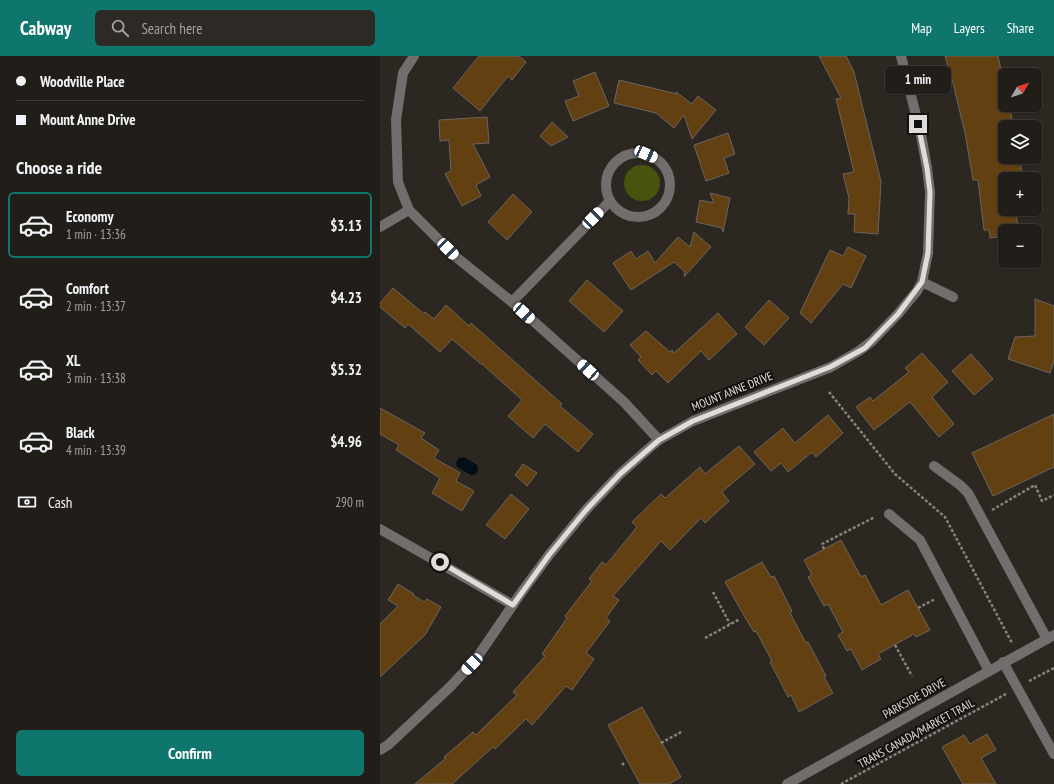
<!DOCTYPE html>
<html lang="en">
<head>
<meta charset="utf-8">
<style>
  :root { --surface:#211d19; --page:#2d2a26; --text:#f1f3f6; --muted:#a2a2a2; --line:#3e3b38; --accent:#0f766e }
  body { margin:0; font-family:"PT Sans Narrow",sans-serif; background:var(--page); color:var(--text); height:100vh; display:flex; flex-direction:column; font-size:15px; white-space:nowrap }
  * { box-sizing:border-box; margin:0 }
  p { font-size:13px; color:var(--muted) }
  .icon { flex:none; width:22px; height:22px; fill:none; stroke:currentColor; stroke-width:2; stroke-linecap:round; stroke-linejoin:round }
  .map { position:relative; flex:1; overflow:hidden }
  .side { display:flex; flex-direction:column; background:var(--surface); width:380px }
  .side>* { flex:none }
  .guide { display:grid; align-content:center; height:88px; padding:0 16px; background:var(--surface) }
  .needle { width:26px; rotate:51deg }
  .tools { position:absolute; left:618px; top:12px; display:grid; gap:8px }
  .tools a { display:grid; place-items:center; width:44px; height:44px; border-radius:6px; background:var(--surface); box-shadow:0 1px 3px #0004,0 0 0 1px var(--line); font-size:20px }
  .end { position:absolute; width:18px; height:18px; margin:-9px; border:5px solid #e0dcd9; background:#111; box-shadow:0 0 0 2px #111 }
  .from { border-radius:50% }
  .bubble { position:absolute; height:28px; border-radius:6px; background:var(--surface); box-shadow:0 1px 3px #0004,0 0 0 1px var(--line); font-size:13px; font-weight:600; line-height:28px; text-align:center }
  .car { position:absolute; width:12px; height:24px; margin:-12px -6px; border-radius:5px; box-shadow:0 0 3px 1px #0007; background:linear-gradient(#fff 24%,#345 0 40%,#fff 0 76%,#345 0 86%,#fff 0) }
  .guide b { display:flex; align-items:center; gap:14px; height:38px; font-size:15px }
  .guide b+b { border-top:1px solid var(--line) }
  .guide i { width:10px; height:10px; background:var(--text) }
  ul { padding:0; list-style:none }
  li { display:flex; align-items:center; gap:12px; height:66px; margin:0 8px 6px; padding:0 8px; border:2px solid transparent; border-radius:6px }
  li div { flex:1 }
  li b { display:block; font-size:15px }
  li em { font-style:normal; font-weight:600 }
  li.selected { border-color:var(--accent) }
  li>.icon { width:36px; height:36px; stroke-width:1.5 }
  h2 { padding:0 16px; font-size:18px; line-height:48px }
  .pay { display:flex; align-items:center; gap:10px; height:44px; padding:0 16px; font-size:15px }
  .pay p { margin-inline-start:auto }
  .primary-button { display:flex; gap:8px; margin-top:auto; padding:8px 16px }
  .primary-button a { flex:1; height:46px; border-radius:6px; background:var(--accent); color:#fff; font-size:16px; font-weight:600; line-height:46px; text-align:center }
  header { display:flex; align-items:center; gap:24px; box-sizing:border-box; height:56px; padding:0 20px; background:var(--accent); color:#fff }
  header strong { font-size:19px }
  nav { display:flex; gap:22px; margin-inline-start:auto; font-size:14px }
  .search { width:280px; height:36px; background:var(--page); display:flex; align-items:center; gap:10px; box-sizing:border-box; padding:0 14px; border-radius:6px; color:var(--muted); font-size:15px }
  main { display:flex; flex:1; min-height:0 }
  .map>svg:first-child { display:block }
  .green { fill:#48540e }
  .water { fill:#020f16 }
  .building { fill:#634012; stroke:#6b655f }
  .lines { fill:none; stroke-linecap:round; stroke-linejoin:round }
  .path { stroke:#88837f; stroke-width:2.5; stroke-dasharray:3 2; stroke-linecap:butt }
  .minor { stroke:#736e6e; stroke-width:10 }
  .route { stroke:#e0dcd9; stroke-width:5 }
  .labels { text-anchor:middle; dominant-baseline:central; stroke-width:4; stroke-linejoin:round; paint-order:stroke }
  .street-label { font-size:12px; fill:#e0dcd9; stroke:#13100e }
</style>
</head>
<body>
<header>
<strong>Cabway</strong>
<div class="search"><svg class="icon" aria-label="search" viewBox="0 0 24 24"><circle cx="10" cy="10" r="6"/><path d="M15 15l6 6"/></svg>Search here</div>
<nav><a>Map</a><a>Layers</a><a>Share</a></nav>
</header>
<main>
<section class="side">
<div class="guide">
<b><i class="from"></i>Woodville Place</b>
<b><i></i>Mount Anne Drive</b>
</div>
<h2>Choose a ride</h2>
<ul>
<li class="selected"><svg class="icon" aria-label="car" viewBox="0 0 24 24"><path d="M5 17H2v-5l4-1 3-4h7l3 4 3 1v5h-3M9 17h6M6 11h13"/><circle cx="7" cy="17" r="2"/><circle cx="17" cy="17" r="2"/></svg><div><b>Economy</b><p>1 min · 13:36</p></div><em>$3.13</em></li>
<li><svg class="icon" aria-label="car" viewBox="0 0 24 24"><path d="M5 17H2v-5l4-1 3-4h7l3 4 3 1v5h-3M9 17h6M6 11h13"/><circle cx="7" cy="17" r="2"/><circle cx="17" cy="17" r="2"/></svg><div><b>Comfort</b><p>2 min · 13:37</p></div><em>$4.23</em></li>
<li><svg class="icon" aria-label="car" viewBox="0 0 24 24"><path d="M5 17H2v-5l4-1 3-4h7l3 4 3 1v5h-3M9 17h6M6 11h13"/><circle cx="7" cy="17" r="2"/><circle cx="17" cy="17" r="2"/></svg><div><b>XL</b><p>3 min · 13:38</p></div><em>$5.32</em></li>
<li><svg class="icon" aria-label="car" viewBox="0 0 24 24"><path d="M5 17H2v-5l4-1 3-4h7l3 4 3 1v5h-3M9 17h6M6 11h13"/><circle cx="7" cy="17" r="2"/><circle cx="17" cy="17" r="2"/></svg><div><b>Black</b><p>4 min · 13:39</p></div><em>$4.96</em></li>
</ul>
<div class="pay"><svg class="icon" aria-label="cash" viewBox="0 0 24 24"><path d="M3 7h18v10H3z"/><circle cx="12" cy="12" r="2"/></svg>Cash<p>290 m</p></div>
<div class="primary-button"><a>Confirm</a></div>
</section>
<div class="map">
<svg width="674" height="728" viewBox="0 0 674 728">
  <rect width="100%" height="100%" fill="#2c2721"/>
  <!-- green -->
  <circle class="green" cx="262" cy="127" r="18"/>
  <!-- water -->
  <path class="water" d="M84 401 97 409 98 414 96 418 91 419 77 411 76 407 79 402Z"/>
  <!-- building -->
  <g class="building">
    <path d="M99 0H139L146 6 132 24 128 20 100 55 73 32Z"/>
    <path d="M439 0H466L474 16 501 126 498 178 474 176 475 158H468L469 142 463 118 474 116 456 43 461 42Z"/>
    <path d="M565 0H618L625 32V49H629L632 63 625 64V101H639L642 116 625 119V153H635L638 170 626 172 625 180 610 182 609 174H604L598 124H593L585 77 572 23H571Z"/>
    <path d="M215 16 229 50 193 65 185 45 199 40 193 25Z"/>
    <path d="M239 24 297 38 296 36 312 48 318 40 336 54 312 83 304 59 294 72 276 57 234 47Z"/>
    <path d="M107 61 109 87 93 88 110 121 96 129 101 140 82 150 65 118 71 115 69 84 60 85 59 64Z"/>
    <path d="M172 66 188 81 171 90 160 80Z"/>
    <path d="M348 77 355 98 344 102 349 117 326 125 314 89Z"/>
    <path d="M330 137 350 142 343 176 342 172 316 166 320 144 334 147Z"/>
    <path d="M133 138 152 156 127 184 108 166Z"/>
    <path d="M314 176 331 191 304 221 305 216 294 206 251 234 233 207 251 195 256 203 268 195 275 207 298 181 310 191Z"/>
    <path d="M468 191 486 200 471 232 463 228 431 267 420 257 450 194 463 200Z"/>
    <path d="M207 224 243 255 224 276 189 245Z"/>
    <path d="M13 232 44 258 45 256 54 263 66 249 89 270 91 267 182 348 180 350 213 378 198 396 165 368 153 382 128 360 142 344 102 308V309L72 283 60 296 28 268 25 272 0 251V247Z"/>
    <path d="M655 243 674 250V305L670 317 628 303 635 281 655 280Z"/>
    <path d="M389 244 409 262 384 289 365 271Z"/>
    <path d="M338 257 357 278 329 304 321 295 288 327 276 315 272 319 258 304 261 301 250 289 266 275 290 296 292 294 294 297Z"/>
    <path d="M542 297 568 326 552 341 574 368 559 381 530 346 494 374 476 351 490 341 493 345 529 316 525 312Z"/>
    <path d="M591 298 613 323 594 339 572 315Z"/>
    <path d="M0 352 45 377 41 382 59 394 54 402 80 417 76 425 94 435 82 455 52 437 60 422 16 394 19 389 0 378Z"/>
    <path d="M674 358V411L613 440 592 397Z"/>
    <path d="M448 359 463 377 436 401 432 396 408 416 401 407 391 415 374 396 403 372 415 387Z"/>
    <path d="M359 390 375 408 342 436 349 445 325 467 321 462 290 494 281 485 233 540 239 544 226 562 230 565 206 597 214 603 192 634 186 630 152 669 146 663 115 693 113 691 72 728H35L66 702 64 701 93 676 96 679 137 639 133 636 165 600 162 598 187 562 185 560 212 525 209 523 222 506 226 509 257 471 252 466 281 438 285 442 320 411 325 418Z"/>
    <path d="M143 408 157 417 147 430 135 419Z"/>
    <path d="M131 438 149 453 125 483 106 469Z"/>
    <path d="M461 484 481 521 485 519 501 549 528 534 550 574 536 581 534 578 498 598 501 603 482 614 471 593 467 595 458 579 463 576 448 548 444 550 428 521 432 519 424 504Z"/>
    <path d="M382 506 391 521 394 520 412 555 410 557 426 587 428 586 446 620 444 621 453 637 419 656 411 639 408 641 401 627 390 606 392 605 376 575 374 576 366 563 345 526Z"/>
    <path d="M18 528 34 538 33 539 44 546 47 543 61 551 45 579 0 621V568L18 550 8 544Z"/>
    <path d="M262 651 301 721 289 728H260L228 669Z"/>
    <path d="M607 678 616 694 601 702 616 728H583L562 691 584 679 590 688Z"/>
  </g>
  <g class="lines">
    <!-- path -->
    <g class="path">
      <path d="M449 336 515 418 565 461 632 587"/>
      <path d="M612 454 655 429 662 445 674 439"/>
      <path d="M444 493 442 488 495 461"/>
      <path d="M333 536 350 568"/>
      <path d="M538 552 555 543"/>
      <path d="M325 582 360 563"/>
      <path d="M515 589 532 620"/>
      <path d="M649 625 674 612"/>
      <path d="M281 687 303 675"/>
      <path d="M242 709 244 707"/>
      <path d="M461 728 626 638"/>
    </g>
    <!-- minor -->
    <g class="minor">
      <path d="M34 0 23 17 16 64 18 126 29 154 76 201 132 246 244 346 279 384"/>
      <circle cx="258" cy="129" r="32"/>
      <path d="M0 171 29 154"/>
      <path d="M542 226 573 241"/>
      <path d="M132 246 230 145"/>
      <path d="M554 410 580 429 588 437 667 583"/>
      <path d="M509 458 540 484 609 615"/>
      <path d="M0 473 133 549"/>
      <path d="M623 606 674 698"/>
      <path d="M0 694 8 689 70 631 96 603 141 537 169 499 206 454 240 418 267 394 279 384 313 365 451 311 479 295 492 285 518 258 537 235 542 226 548 197 550 136 547 112 541 79 521 0"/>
      <path d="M407 728 674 579"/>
    </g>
  </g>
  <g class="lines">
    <!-- route -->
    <path class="route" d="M60 506 133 549 169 499 206 454 240 418 279 384 313 365 450 311 485 292 518 258 542 226 548 197 550 136 547 112 538 68"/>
  </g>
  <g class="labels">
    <!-- street labels -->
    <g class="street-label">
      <text transform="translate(352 335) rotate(-22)">MOUNT ANNE DRIVE</text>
      <text transform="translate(534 642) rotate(-29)">PARKSIDE DRIVE</text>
      <text transform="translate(536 677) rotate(-29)">TRANS CANADA/MARKET TRAIL</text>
    </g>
  </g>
</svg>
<div class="tools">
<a><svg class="needle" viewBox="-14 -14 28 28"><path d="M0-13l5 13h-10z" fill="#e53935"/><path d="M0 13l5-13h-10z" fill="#a2a2a2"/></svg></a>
<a><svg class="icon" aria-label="layers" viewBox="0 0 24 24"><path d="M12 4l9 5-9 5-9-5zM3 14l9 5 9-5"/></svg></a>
<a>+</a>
<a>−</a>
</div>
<i class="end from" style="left:60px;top:506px"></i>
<i class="end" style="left:538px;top:68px"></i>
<div class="bubble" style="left:505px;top:10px;width:66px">1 min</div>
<i class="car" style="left:266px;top:98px;rotate:114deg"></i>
<i class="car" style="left:213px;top:162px;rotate:45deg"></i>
<i class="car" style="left:68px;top:193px;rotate:135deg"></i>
<i class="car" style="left:144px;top:257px;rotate:132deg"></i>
<i class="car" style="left:208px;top:314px;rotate:312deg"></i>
<i class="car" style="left:92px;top:608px;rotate:224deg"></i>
</div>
</main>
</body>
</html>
